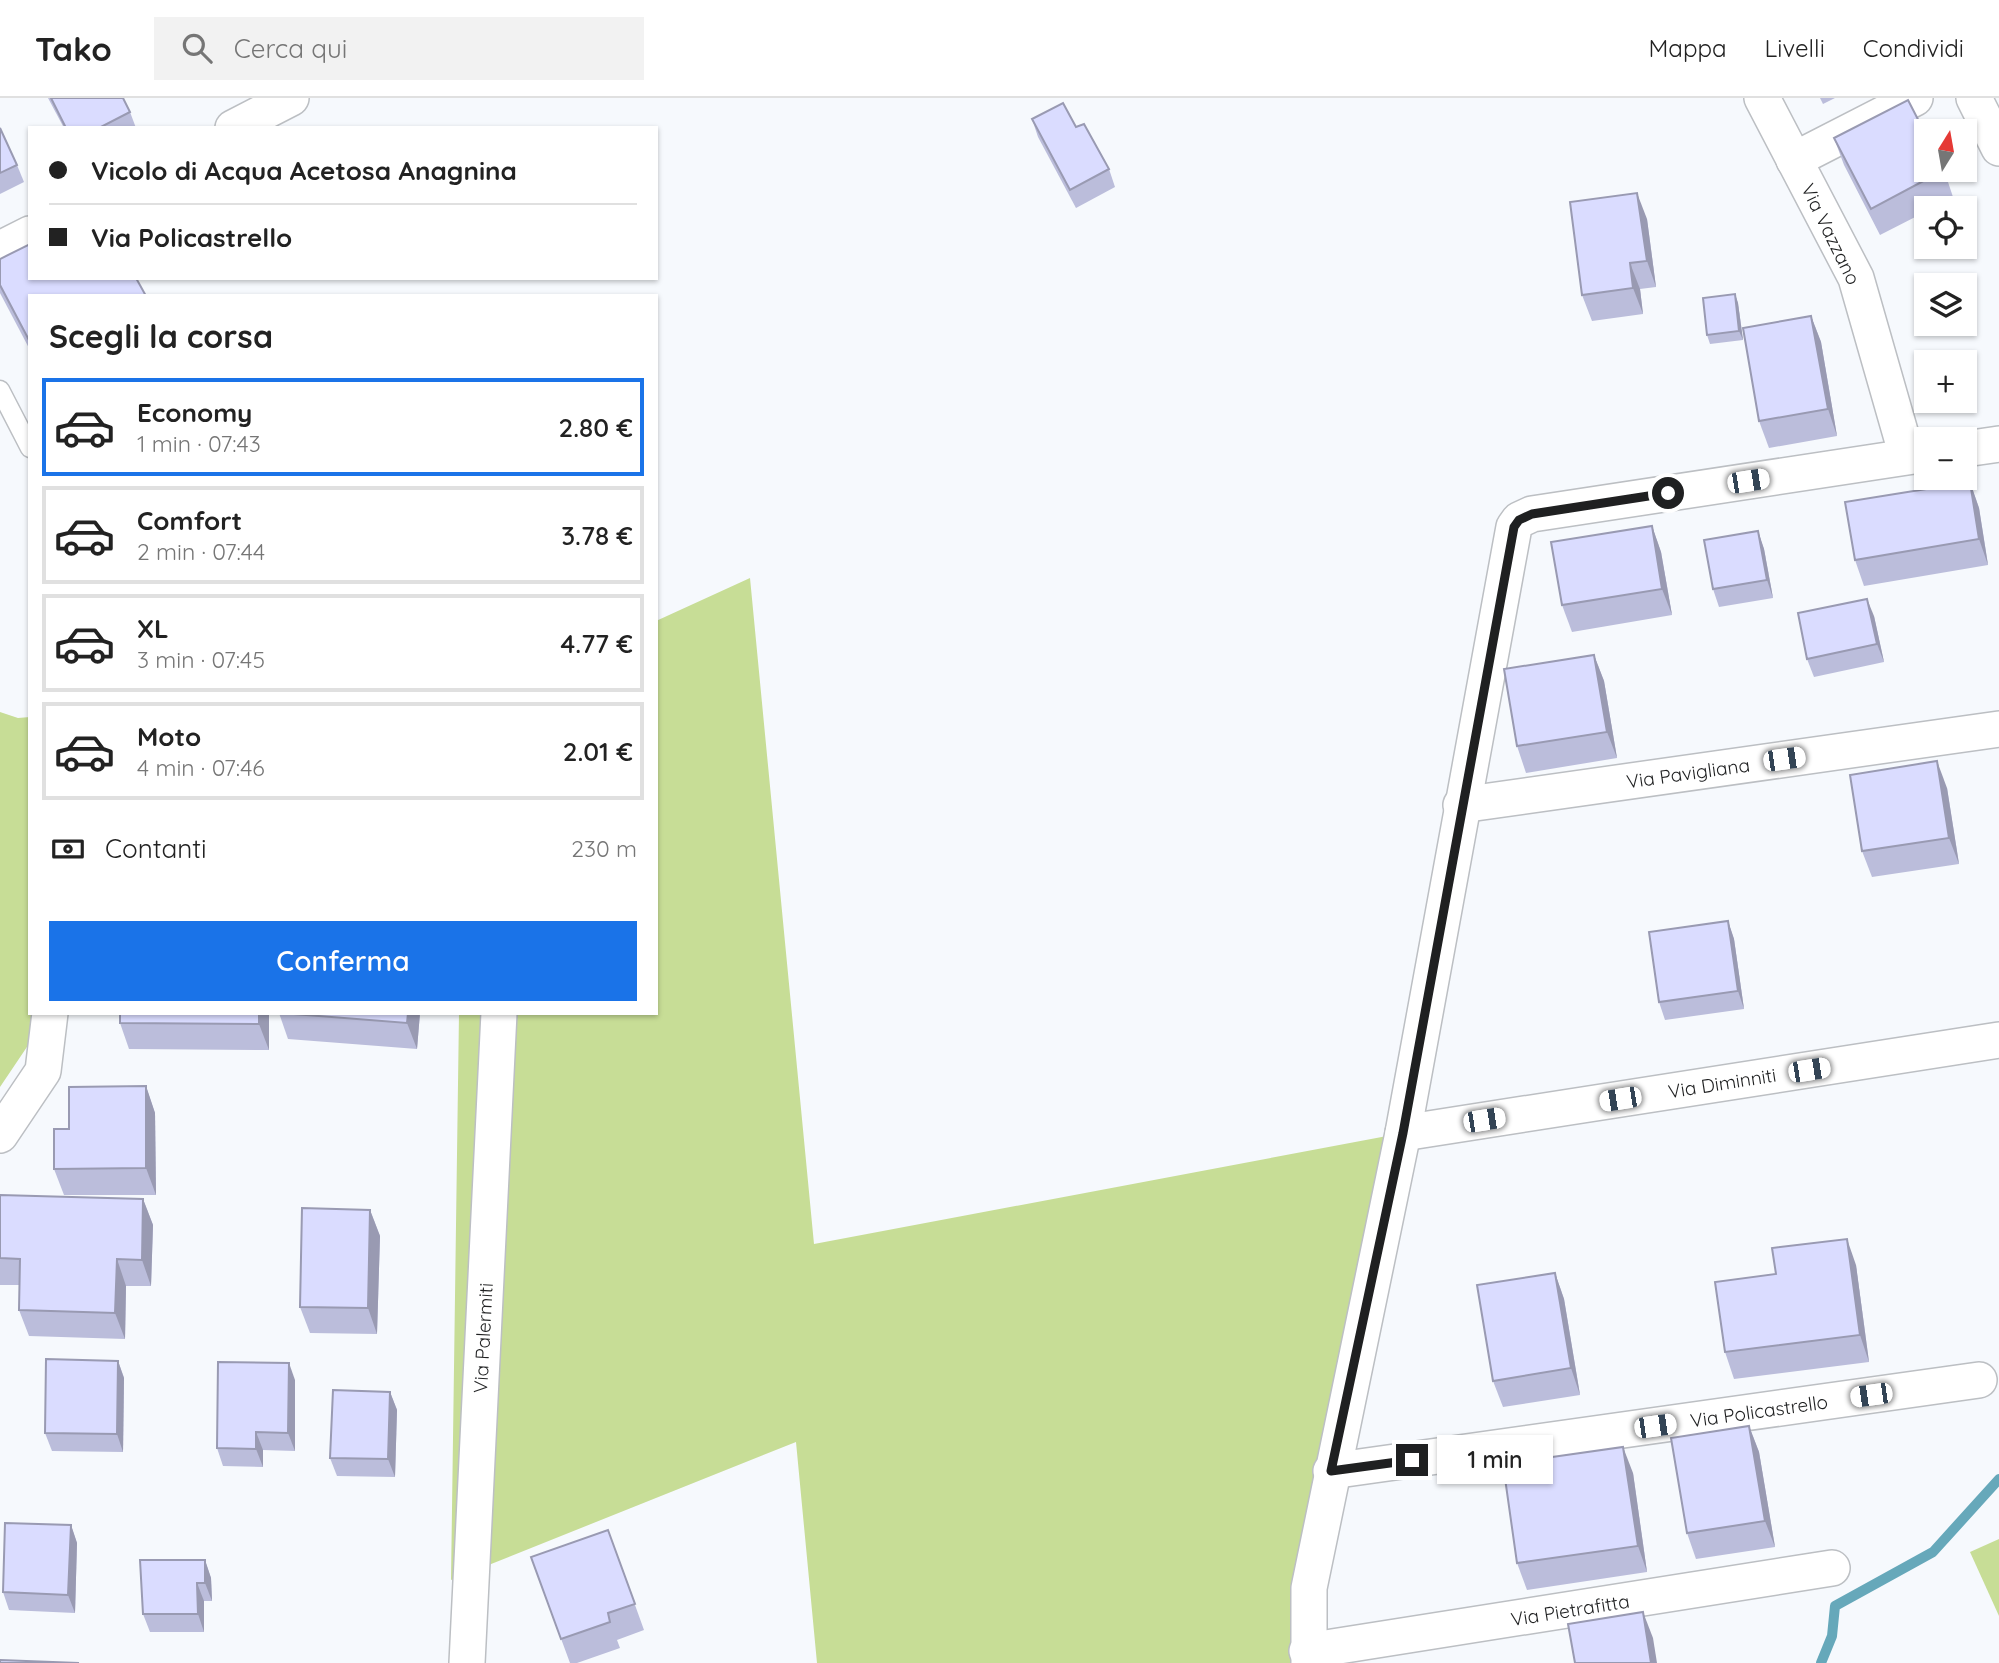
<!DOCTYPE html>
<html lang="it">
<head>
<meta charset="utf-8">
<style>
  :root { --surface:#fff; --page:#f2f2f2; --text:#222; --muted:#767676; --line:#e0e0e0; --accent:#1a73e8 }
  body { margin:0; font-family:Quicksand,sans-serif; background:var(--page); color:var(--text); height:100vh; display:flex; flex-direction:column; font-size:26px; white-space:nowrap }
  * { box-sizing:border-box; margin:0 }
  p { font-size:23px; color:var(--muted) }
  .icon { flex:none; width:38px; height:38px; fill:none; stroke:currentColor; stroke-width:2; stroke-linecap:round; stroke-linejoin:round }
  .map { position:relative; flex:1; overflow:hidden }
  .details { position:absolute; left:28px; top:196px; width:630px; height:721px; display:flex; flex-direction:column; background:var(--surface); border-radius:0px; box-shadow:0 2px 5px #0004 }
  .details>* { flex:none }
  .top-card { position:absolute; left:28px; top:28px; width:630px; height:154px; border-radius:0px; box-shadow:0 2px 5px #0004; display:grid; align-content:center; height:154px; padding:0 21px; background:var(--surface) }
  .needle { width:46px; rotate:11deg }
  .controls { position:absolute; left:1914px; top:21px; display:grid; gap:14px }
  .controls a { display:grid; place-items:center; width:63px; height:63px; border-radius:0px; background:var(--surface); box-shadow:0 2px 5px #0004; font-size:35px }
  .end { position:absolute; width:32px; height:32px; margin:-16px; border:9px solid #1f2021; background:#fff; box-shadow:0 0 0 4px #fff }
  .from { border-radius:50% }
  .bubble { position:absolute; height:49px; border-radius:0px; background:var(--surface); box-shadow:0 2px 5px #0004; font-size:23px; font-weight:600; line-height:49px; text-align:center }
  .car { position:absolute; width:21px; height:42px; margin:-21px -10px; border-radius:9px; box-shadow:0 0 5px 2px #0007; background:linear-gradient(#fff 24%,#345 0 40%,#fff 0 76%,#345 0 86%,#fff 0) }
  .top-card b { display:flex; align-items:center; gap:24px; height:66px; font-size:26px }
  .top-card b+b { border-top:2px solid var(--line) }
  .top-card i { width:18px; height:18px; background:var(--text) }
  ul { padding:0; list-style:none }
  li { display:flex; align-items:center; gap:21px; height:98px; margin:0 14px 10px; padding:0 7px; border:4px solid var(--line); border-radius:0px }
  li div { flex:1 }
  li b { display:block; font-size:26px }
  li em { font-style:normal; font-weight:600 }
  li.active { border-color:var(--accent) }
  li>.icon { width:63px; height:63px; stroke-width:1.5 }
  h2 { padding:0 21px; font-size:32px; line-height:84px }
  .pay { display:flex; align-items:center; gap:18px; height:77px; padding:0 21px; font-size:26px }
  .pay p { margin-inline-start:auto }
  .button { display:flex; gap:14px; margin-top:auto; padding:14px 21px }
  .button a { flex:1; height:80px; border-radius:0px; background:var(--accent); color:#fff; font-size:28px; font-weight:600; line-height:80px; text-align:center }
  header { display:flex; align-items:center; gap:42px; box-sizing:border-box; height:98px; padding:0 35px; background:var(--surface); border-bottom:2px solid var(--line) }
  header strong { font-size:33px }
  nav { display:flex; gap:38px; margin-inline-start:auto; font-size:24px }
  .search { width:490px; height:63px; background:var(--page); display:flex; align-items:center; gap:18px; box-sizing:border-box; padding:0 24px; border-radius:0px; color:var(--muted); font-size:26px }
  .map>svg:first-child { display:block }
  .green { fill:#c7dd96 }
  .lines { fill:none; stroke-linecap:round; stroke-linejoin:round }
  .stream { stroke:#66a8ba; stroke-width:10 }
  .lane-casing { stroke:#bcbfc3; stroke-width:21 }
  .street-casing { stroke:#bcbfc3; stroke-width:38 }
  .lane { stroke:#fff; stroke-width:18 }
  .street { stroke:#fff; stroke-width:35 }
  .wall { fill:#bbbddb }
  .shaded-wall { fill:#999ab2 }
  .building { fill:#dadcff; stroke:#999ab2; stroke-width:2 }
  .route { stroke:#1f2021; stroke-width:9 }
  .labels { text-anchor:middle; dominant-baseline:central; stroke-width:6; stroke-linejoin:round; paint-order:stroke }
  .street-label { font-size:19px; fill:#1f2021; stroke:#fff }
</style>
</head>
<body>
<header>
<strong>Tako</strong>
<div class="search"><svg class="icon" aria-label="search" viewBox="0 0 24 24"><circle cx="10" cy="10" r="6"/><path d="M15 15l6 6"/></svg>Cerca qui</div>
<nav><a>Mappa</a><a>Livelli</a><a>Condividi</a></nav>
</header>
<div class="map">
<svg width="1999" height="1565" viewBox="0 0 1999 1565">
  <rect width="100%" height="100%" fill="#f6f9fd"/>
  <!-- green -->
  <g class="green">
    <path d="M750 480 814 1146 1403 1035 1309 1565H817L796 1344 451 1482 459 915H656V523Z"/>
    <path d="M0 614 18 620 30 619V915H35L33 940 0 989Z"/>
    <path d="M1999 1441V1518L1970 1454Z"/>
  </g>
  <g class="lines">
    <!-- stream -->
    <path class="stream" d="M1821 1565 1832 1538 1835 1508 1933 1454 1999 1381"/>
    <defs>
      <path id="lane" d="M0 292 30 350"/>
      <g id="street">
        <path d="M1762 0 1856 180 1907 358"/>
        <path d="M1974 0 1999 50"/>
        <path d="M233 30 291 0"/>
        <path d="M1794 62 1915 0"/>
        <path d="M0 151 30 136"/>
        <path d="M1965 351 1999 346"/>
        <path d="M1461 707 1999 631"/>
        <path d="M1403 1035 1999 942"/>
        <path d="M0 1037 43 973 50 915"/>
        <path d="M1331 1373 1979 1282"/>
        <path d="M1307 1553 1832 1470"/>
        <path d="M467 1565 499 915"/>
        <path d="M1309 1565V1490L1403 1035 1514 429 1519 422 1532 416 1927 356"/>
      </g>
    </defs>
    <!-- lane casing -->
    <use href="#lane" class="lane-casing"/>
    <!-- street casing -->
    <use href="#street" class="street-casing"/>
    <!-- lane -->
    <use href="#lane" class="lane"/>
    <!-- street -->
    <use href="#street" class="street"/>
  </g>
  <!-- wall -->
  <g class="wall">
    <path d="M48 0H123L130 14 136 30H64Z"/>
    <path d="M1820 0H1835L1823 6Z"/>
    <path d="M1032 21 1076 29 1109 71 1115 89 1076 110 1038 39Z"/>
    <path d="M0 30 17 67 24 84 0 96Z"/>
    <path d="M1834 40 1944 72 1953 99 1931 110H1927V113L1880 137 1844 67Z"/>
    <path d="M1647 121 1656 189 1640 191 1643 216 1592 223 1582 197Z"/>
    <path d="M0 161 30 198V252L0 195Z"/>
    <path d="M1735 196 1738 205 1743 242 1710 246 1707 237Z"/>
    <path d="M1811 218 1821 244 1837 338 1769 350 1759 323Z"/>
    <path d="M1970 384 1979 410 1988 467 1864 488 1855 462Z"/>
    <path d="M1652 428 1661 454 1672 517 1572 534 1562 507Z"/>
    <path d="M1758 433 1764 451 1773 500 1719 509 1713 491Z"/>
    <path d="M1874 518 1884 564 1814 579 1807 561Z"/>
    <path d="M1594 557 1604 583 1617 660 1526 675 1517 648Z"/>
    <path d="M1947 690 1959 766 1872 779 1862 753Z"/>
    <path d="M1728 823 1734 841 1744 911 1665 922 1659 904Z"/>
    <path d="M120 915H269V952L129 951 120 925Z"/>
    <path d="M279 915H420L417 951 288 941Z"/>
    <path d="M146 988 155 1015 156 1097H64L54 1071 69 1031Z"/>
    <path d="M0 1097 143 1101 153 1127 151 1188H126L125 1241 29 1238 19 1212 20 1187H0Z"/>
    <path d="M370 1112 380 1138 377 1236 310 1235 300 1209Z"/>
    <path d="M1856 1167 1869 1264 1734 1281 1725 1254Z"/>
    <path d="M1555 1175 1564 1201 1580 1297 1503 1309 1493 1283Z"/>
    <path d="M118 1263 124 1280 123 1354 52 1353 45 1335Z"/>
    <path d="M295 1282V1353L263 1352V1369L223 1368 217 1350Z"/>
    <path d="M390 1294 397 1312 395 1379 337 1378 330 1360Z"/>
    <path d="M1749 1328 1759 1354 1775 1449 1696 1461 1687 1435Z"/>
    <path d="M1633 1375 1647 1474 1527 1492 1517 1465Z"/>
    <path d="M71 1427 77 1445 75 1515 9 1512 3 1494Z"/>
    <path d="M608 1432 644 1532 617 1542 620 1550 577 1565H570L531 1459Z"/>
    <path d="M205 1462 211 1480 212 1503H204V1534H150L143 1516Z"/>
  </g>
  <!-- shaded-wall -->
  <g class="shaded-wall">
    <path d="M1637 95 1647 121 1656 189 1647 163Z"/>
    <path d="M1630 165 1640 191 1643 216 1633 190Z"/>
    <path d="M1735 196 1738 205 1743 242 1739 233Z"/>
    <path d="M1811 218 1821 244 1837 338 1828 311Z"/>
    <path d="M1970 384 1979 410 1988 467 1979 441Z"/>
    <path d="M1652 428 1661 454 1672 517 1662 491Z"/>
    <path d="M1758 433 1764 451 1773 500 1767 482Z"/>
    <path d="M1867 501 1874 518 1884 564 1877 546Z"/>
    <path d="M1594 557 1604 583 1617 660 1607 634Z"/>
    <path d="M1937 663 1947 690 1959 766 1949 740Z"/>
    <path d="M1728 823 1734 841 1744 911 1738 893Z"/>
    <path d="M259 915H269V952L259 926Z"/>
    <path d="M408 915H420L417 951 407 925Z"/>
    <path d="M146 988 155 1015 156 1097 146 1070Z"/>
    <path d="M143 1101 153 1127 151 1188 142 1162Z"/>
    <path d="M370 1112 380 1138 377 1236 368 1210Z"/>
    <path d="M1847 1141 1856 1167 1869 1264 1860 1237Z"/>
    <path d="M117 1161 126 1188 125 1241 115 1215Z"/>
    <path d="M1555 1175 1564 1201 1580 1297 1571 1270Z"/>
    <path d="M118 1263 124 1280 123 1354 117 1336Z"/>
    <path d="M289 1265 295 1282V1353L288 1335Z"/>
    <path d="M390 1294 397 1312 395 1379 388 1361Z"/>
    <path d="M1749 1328 1759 1354 1775 1449 1765 1423Z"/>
    <path d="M256 1334 263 1352V1369L256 1351Z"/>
    <path d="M1623 1349 1633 1375 1647 1474 1638 1448Z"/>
    <path d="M71 1427 77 1445 75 1515 68 1497Z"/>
    <path d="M205 1462 211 1480 212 1503 205 1485Z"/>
    <path d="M197 1485 204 1503V1534L198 1516Z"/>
    <path d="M1643 1514 1653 1540 1657 1565H1651Z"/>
  </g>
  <!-- building -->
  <g class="building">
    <path d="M51 0H123L130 14 99 30H66Z"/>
    <path d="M1908 2 1927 39V72H1944L1871 111 1834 40Z"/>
    <path d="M1063 5 1076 29 1084 26 1109 71 1070 92 1032 21Z"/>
    <path d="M0 30 17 67 0 75Z"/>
    <path d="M1637 95 1647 163 1630 165 1633 190 1582 197 1570 104Z"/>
    <path d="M30 146V180H136L146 198H30V244L0 187V161Z"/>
    <path d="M1735 196 1739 233 1707 237 1703 200Z"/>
    <path d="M1811 218 1828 311 1759 323 1743 230Z"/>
    <path d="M1970 384 1979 441 1855 462 1845 404Z"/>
    <path d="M1652 428 1662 491 1562 507 1551 444Z"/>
    <path d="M1758 433 1767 482 1713 491 1704 442Z"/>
    <path d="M1867 501 1877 546 1807 561 1798 515Z"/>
    <path d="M1594 557 1607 634 1517 648 1504 571Z"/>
    <path d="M1937 663 1949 740 1862 753 1850 677Z"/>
    <path d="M1728 823 1738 893 1659 904 1649 834Z"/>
    <path d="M120 915H259V926L120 925Z"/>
    <path d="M281 915H408L407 925Z"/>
    <path d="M146 988V1070L54 1071V1031H69V989Z"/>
    <path d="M0 1097 143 1101 142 1162 117 1161 115 1215 19 1212 20 1161 0 1160Z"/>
    <path d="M302 1110 370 1112 368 1210 300 1209Z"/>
    <path d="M1847 1141 1860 1237 1725 1254 1715 1184 1776 1176 1772 1150Z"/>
    <path d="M1555 1175 1571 1270 1493 1283 1477 1187Z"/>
    <path d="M46 1261 118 1263 117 1336 45 1335Z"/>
    <path d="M218 1264 289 1265 288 1335 256 1334V1351L217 1350Z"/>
    <path d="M333 1292 390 1294 388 1361 330 1360Z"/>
    <path d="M1749 1328 1765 1423 1687 1435 1671 1340Z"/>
    <path d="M1623 1349 1638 1448 1517 1465 1503 1366Z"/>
    <path d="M5 1425 71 1427 68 1497 3 1494Z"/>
    <path d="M608 1432 635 1506 608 1515 610 1524 561 1541 531 1459Z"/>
    <path d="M140 1462H205V1485H197L198 1516H143Z"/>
    <path d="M1643 1514 1651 1565H1575L1568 1526Z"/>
    <path d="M0 1562 79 1565H0Z"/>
  </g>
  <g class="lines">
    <!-- route -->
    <path class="route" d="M1412 1362 1331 1373 1403 1035 1514 429 1519 422 1532 416 1668 395"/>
  </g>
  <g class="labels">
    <!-- street labels -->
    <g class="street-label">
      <text transform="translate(1831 136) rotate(64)">Via Vazzano</text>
      <text transform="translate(1688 675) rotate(-8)">Via Pavigliana</text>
      <text transform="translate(1722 985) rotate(-9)">Via Diminniti</text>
      <text transform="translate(483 1240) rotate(-87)">Via Palermiti</text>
      <text transform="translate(1759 1313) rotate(-8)">Via Policastrello</text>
      <text transform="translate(1570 1512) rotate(-9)">Via Pietrafitta</text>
    </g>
  </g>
</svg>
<div class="controls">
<a><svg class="needle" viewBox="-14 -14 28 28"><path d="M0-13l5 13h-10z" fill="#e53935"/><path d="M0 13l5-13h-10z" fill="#767676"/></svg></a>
<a><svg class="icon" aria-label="locate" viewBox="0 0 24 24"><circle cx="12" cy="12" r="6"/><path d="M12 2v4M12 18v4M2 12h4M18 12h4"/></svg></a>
<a><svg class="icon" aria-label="layers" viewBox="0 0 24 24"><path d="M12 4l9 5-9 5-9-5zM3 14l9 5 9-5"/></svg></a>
<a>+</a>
<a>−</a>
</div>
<i class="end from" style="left:1668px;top:395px"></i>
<i class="end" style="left:1412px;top:1362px"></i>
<div class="bubble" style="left:1437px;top:1337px;width:116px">1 min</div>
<i class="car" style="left:1748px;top:383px;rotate:81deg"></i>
<i class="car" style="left:1784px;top:661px;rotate:82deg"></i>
<i class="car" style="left:1809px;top:972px;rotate:81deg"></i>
<i class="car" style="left:1620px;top:1001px;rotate:261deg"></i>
<i class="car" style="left:1484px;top:1022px;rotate:81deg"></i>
<i class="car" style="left:1871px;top:1297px;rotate:262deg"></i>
<i class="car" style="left:1655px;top:1328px;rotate:82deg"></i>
<div class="top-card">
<b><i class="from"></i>Vicolo di Acqua Acetosa Anagnina</b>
<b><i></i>Via Policastrello</b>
</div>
<section class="details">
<h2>Scegli la corsa</h2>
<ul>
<li class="active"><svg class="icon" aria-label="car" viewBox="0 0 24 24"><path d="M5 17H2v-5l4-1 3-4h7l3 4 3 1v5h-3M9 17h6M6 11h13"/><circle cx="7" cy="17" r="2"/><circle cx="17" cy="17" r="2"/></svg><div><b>Economy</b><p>1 min · 07:43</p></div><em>2.80 €</em></li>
<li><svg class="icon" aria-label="car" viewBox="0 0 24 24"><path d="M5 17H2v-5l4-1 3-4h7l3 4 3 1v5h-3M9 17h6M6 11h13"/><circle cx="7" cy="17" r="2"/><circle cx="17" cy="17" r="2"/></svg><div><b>Comfort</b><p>2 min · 07:44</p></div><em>3.78 €</em></li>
<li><svg class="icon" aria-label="car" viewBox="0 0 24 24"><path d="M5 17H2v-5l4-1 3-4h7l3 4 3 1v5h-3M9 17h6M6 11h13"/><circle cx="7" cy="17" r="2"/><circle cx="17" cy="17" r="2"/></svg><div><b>XL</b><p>3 min · 07:45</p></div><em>4.77 €</em></li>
<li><svg class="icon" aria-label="car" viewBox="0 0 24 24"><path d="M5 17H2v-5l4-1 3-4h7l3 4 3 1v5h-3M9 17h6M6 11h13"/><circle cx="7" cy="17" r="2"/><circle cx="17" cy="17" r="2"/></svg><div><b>Moto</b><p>4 min · 07:46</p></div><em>2.01 €</em></li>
</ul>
<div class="pay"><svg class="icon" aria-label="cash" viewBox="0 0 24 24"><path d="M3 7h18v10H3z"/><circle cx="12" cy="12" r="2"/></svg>Contanti<p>230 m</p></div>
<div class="button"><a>Conferma</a></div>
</section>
</div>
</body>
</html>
